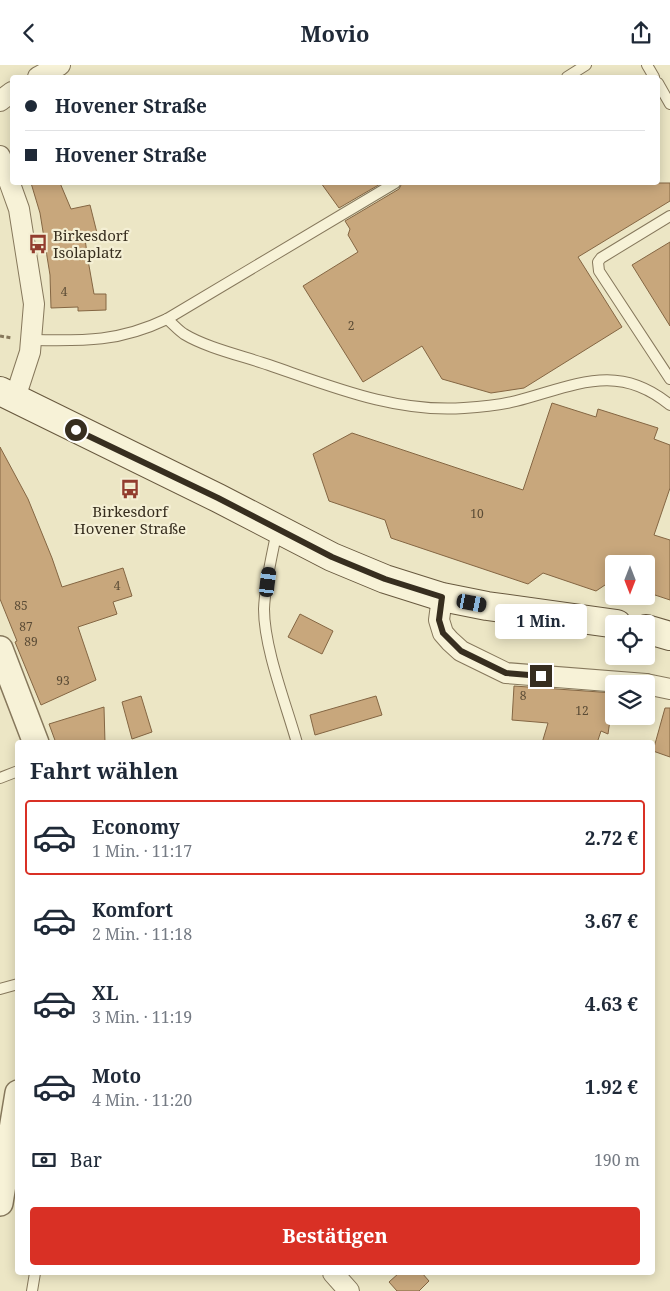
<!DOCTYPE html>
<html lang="de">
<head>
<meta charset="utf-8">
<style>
  :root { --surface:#fff; --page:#f2f2f3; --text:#1f2937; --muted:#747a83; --line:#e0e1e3; --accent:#d93025 }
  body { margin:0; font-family:"Noto Serif",serif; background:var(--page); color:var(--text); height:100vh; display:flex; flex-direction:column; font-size:19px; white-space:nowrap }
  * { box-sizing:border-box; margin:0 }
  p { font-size:16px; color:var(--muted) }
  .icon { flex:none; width:28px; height:28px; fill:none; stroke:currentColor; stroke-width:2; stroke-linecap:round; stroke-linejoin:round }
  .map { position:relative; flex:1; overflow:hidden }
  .side { position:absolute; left:15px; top:675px; width:640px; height:535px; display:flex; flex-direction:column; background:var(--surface); border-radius:5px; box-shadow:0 2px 12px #0003 }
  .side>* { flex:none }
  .top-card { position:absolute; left:10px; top:10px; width:650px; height:110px; border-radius:5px; box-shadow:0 2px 12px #0003; display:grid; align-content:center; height:110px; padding:0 15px; background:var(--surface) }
  .needle { width:32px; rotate:180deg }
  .tools { position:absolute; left:605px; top:490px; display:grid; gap:10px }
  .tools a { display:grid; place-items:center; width:50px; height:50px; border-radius:5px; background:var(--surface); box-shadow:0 2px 12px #0003; font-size:25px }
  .end { position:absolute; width:22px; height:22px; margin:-11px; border:6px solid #372e1f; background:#fff; box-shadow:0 0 0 2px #fff }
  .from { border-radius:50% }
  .bubble { position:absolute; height:35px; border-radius:5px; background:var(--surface); box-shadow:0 2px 12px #0003; font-size:16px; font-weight:700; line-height:35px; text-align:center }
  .car { position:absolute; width:15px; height:30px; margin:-15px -8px; border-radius:6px; box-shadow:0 0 4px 1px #0007; background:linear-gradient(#222 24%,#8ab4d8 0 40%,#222 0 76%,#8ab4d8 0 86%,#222 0) }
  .top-card b { display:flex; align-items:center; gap:18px; height:48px; font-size:19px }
  .top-card b+b { border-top:1px solid var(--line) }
  .top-card i { width:12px; height:12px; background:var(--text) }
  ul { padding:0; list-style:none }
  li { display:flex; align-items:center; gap:15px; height:75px; margin:0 10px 8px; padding:0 5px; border:2px solid transparent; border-radius:5px }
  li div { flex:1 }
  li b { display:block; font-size:19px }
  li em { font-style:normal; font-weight:700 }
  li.on { border-color:var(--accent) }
  li>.icon { width:45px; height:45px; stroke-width:1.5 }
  h2 { padding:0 15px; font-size:22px; line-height:60px }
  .pay { display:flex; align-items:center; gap:12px; height:55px; padding:0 15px; font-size:19px }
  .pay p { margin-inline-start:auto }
  .primary-button { display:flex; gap:10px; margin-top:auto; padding:10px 15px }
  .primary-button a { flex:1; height:58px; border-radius:5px; background:var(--accent); color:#fff; font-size:20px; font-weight:700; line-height:58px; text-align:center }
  header { display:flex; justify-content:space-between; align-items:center; height:65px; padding:0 15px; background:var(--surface); font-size:22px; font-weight:700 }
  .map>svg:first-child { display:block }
  .building { fill:#c8a77c; stroke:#846643 }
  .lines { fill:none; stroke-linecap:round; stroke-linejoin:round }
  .service-casing { stroke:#86785c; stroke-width:12 }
  .minor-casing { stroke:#86785c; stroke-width:22 }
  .tertiary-casing { stroke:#86785c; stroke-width:28 }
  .secondary-casing { stroke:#68593f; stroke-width:30 }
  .path { stroke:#86785c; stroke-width:3; stroke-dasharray:4 2.5; stroke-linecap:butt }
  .service { stroke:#f7f2d7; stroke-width:10 }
  .minor { stroke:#f7f2d7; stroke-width:20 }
  .tertiary { stroke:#f7f2d7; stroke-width:25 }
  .secondary { stroke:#f7f2d7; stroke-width:28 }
  .route { stroke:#372e1f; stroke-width:6 }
  .labels { text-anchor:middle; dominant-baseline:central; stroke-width:4.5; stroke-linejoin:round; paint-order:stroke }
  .number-label { font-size:12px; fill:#5b4c36 }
  .poi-label { font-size:15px; fill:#372e1f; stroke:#f4efd4; text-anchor:start }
</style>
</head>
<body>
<header><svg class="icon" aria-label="back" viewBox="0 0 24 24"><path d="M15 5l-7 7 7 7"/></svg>Movio<svg class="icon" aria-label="share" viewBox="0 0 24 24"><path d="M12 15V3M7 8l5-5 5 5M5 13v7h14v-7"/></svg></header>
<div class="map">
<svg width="670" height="1226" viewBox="0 0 670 1226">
  <rect width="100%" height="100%" fill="#ece6c5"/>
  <!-- building -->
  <g class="building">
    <path d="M31 118H60L71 144 90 140 98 172 85 174 88 195 94 229H106V245L78 246V242L51 243 50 210 40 148Z"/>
    <path d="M321 118H382L339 143Z"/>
    <path d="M402 118H670V136L578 192 622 262 524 323 491 328 442 314 422 281 363 317 303 221 358 187 348 170 350 164 345 156 399 124Z"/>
    <path d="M670 177V261L632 200Z"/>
    <path d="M552 338 596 352 598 344 658 363 654 374 670 380V423L654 470 670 475V535L646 527V499H614V514L596 526 543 508 528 519 391 473 385 455 329 436 313 389 352 368 523 425Z"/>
    <path d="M0 382 28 434 52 493 62 522 123 503 132 531 113 537 117 549 78 562 96 615 41 640 15 577 17 576 0 534Z"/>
    <path d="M300 549 333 566 322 589 288 572Z"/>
    <path d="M514 621 614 628V648H611L608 669 601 666 597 678H542L548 658 512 655Z"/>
    <path d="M141 631 152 667 132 674 122 637Z"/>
    <path d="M376 631 382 650 315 670 310 650Z"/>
    <path d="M104 642 105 678H56L49 659Z"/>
    <path d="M665 643H670V692L653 686Z"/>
    <path d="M399 1208H422L429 1216 419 1226H397L389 1217Z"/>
  </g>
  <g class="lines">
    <defs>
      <g id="service">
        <path d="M647 0 654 12"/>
        <path d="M567 12 586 0"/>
        <path d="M658 18 670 39"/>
        <path d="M670 151 601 193 598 197 599 206 670 314"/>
        <path d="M167 254C173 259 178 265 184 269 207 283 243 291 269 300 333 322 396 348 464 343 481 342 500 340 516 336 574 321 617 296 670 340"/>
        <path d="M32 275C84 276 119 277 167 254L395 118"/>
        <path d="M277 465C272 491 265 518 264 544 264 583 286 639 297 678"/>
        <path d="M0 713 18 706"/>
        <path d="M0 924 18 919"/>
        <path d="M32 1226 35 1208"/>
      </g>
      <g id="minor">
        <path d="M38 12 60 0"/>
        <path d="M0 36 12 27"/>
        <path d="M0 91 19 144 34 239 30 287 15 333"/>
        <path d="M442 532 439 555 443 568 450 576 461 586 506 608 646 619"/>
        <path d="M646 619 670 624"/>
        <path d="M333 1208 349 1226"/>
      </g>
      <g id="tertiary">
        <path d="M0 584 36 678"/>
        <path d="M0 1138 18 1028"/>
      </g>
      <g id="secondary">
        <path d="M0 326 218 433 332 492 385 514 442 532 487 541 617 559"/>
        <path d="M646 564 670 571"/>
      </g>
    </defs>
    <!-- service casing -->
    <use href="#service" class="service-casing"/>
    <!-- minor casing -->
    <use href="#minor" class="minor-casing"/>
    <!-- tertiary casing -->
    <use href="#tertiary" class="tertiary-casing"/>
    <!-- secondary casing -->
    <use href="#secondary" class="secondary-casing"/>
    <!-- path -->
    <path class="path" d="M0 271 12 273"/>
    <!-- service -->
    <use href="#service" class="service"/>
    <!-- minor -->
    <use href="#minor" class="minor"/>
    <!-- tertiary -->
    <use href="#tertiary" class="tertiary"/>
    <!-- secondary -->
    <use href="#secondary" class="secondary"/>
  </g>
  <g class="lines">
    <!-- route -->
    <path class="route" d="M76 365 218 433 332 492 385 514 442 532 439 555 443 568 461 586 506 608 541 611"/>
  </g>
  <!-- icons -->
  <defs>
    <symbol id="bus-bare" viewBox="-9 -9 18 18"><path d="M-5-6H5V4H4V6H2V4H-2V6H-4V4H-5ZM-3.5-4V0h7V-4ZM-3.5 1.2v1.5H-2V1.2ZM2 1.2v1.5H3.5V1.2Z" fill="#923c2e" stroke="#f4efd4" stroke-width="2.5" paint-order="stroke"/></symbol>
  </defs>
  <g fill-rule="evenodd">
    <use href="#bus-bare" x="24" y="165" width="28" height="28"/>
    <use href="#bus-bare" x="116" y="410" width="28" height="28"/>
  </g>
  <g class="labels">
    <!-- number labels -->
    <g class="number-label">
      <text x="64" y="226">4</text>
      <text x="351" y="260">2</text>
      <text x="477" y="448">10</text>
      <text x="117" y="520">4</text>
      <text x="21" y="540">85</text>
      <text x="26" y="561">87</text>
      <text x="31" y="576">89</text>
      <text x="63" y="615">93</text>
      <text x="523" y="630">8</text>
      <text x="582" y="645">12</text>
    </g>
    <!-- poi labels -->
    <g class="poi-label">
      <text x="53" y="170">Birkesdorf<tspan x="53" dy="17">Isolaplatz</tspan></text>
      <text x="130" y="446" text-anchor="middle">Birkesdorf<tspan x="130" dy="17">Hovener Straße</tspan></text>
    </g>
  </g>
</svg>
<div class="tools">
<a><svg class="needle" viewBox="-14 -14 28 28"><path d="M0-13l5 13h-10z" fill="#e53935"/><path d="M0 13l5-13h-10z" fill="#747a83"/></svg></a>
<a><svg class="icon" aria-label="locate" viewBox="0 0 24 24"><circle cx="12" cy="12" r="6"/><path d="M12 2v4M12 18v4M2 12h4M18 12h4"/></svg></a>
<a><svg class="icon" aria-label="layers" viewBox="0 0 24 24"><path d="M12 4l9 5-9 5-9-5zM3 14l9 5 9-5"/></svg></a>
</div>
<i class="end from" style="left:76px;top:365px"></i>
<i class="end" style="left:541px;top:611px"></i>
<div class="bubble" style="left:495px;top:539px;width:92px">1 Min.</div>
<i class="car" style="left:268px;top:517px;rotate:7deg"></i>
<i class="car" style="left:472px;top:538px;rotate:101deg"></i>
<div class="top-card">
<b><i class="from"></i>Hovener Straße</b>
<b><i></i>Hovener Straße</b>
</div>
<section class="side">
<h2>Fahrt wählen</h2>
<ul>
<li class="on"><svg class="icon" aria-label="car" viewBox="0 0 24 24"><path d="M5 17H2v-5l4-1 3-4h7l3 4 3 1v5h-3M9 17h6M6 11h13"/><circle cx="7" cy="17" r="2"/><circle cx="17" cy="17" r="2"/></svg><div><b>Economy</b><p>1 Min. · 11:17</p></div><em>2.72 €</em></li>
<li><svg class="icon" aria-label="car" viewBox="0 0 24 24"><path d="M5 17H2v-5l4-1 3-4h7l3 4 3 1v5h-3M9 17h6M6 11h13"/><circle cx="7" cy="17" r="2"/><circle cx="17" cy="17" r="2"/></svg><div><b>Komfort</b><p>2 Min. · 11:18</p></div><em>3.67 €</em></li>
<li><svg class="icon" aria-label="car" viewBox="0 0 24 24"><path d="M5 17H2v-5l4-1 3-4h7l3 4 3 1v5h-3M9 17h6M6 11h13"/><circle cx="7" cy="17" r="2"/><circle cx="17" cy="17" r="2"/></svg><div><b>XL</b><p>3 Min. · 11:19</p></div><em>4.63 €</em></li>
<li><svg class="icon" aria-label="car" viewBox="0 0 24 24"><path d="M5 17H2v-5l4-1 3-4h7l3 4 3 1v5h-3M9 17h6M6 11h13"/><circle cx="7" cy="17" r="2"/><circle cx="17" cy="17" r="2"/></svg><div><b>Moto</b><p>4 Min. · 11:20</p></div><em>1.92 €</em></li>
</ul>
<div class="pay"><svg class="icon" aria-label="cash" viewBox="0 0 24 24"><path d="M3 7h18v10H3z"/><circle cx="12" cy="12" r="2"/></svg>Bar<p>190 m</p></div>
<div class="primary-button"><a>Bestätigen</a></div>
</section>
</div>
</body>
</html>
